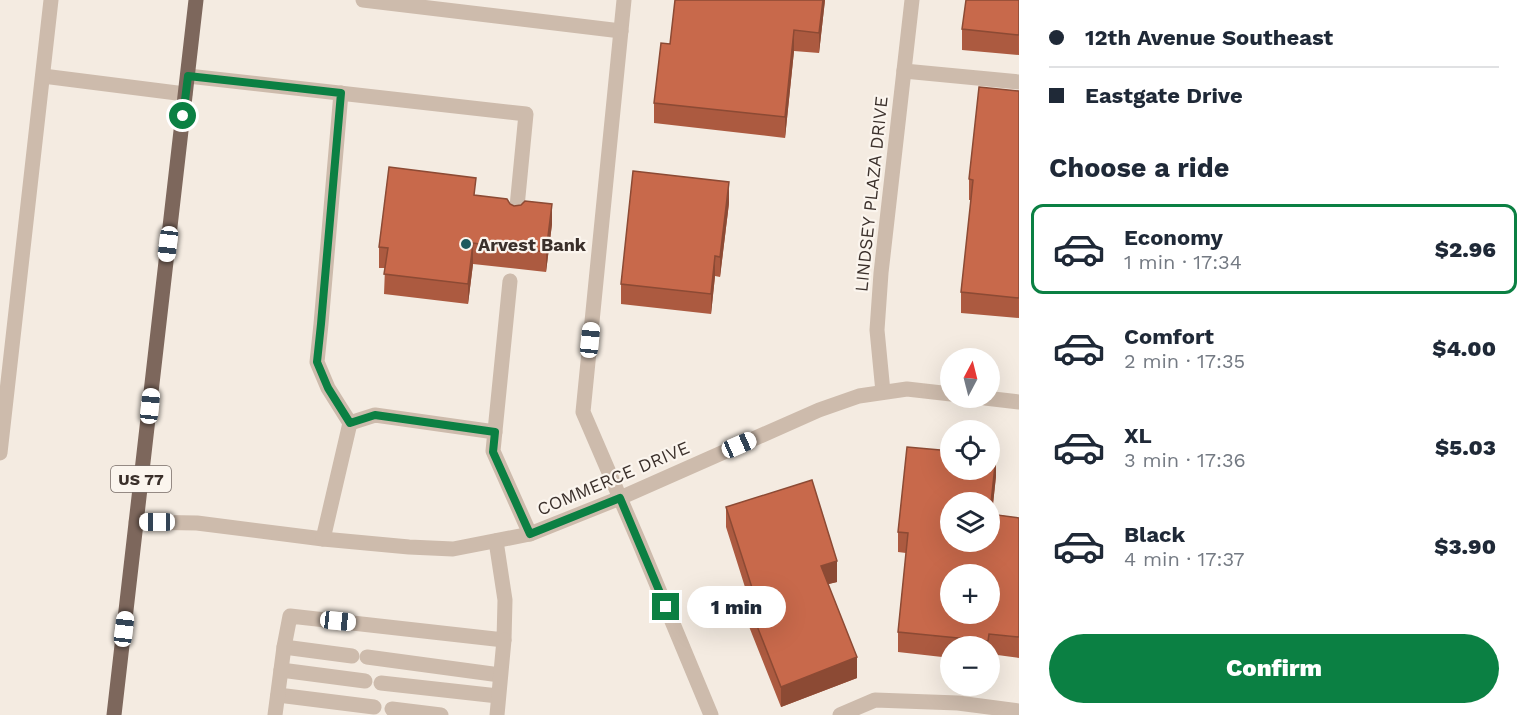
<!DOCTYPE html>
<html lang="en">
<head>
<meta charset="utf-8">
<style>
  :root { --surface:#fff; --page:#f6f6f7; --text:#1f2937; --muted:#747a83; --line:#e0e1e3; --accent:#0b8043 }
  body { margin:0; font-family:"Work Sans",sans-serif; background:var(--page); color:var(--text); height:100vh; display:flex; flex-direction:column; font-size:22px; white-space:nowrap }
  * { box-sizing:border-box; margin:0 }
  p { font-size:20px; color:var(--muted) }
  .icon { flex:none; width:33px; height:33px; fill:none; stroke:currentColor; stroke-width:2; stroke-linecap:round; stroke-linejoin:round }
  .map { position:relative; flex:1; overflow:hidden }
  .drawer { display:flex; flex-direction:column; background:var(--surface); width:510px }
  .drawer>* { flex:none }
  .guide { display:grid; align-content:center; height:132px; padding:0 30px; background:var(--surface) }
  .needle { width:39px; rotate:7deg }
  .buttons { position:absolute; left:940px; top:348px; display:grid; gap:12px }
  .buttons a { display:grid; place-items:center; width:60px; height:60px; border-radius:50%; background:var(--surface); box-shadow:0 6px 24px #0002; font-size:30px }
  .end { position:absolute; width:27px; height:27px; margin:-14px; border:8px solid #0b8043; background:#fff; box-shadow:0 0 0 3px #fff }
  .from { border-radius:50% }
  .bubble { position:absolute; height:42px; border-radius:21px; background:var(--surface); box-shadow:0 6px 24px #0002; font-size:20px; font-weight:800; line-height:42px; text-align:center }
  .car { position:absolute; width:18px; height:36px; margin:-18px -9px; border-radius:8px; box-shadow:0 0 4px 2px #0007; background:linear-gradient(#fff 24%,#345 0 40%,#fff 0 76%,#345 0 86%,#fff 0) }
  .guide b { display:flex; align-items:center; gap:21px; height:57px; font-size:22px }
  .guide b+b { border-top:2px solid var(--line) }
  .guide i { width:15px; height:15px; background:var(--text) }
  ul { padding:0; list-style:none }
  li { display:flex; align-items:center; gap:18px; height:90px; margin:0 12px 9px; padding:0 18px; border:3px solid transparent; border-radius:12px }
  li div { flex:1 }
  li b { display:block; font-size:22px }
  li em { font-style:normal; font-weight:800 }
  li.current { border-color:var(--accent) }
  li>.icon { width:54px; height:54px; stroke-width:1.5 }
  h2 { padding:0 30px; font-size:27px; line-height:72px }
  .action { display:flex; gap:12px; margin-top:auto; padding:12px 30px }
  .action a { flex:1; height:69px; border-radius:36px; background:var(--accent); color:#fff; font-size:24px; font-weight:800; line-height:69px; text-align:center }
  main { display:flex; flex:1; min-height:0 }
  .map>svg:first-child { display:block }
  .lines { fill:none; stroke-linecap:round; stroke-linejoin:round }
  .minor { stroke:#cdbbac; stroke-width:15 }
  .major { stroke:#7d675c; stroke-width:15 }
  .wall { fill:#ac5a40 }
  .shaded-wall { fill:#8c4a34 }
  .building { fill:#c8694b; stroke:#8c4a34; stroke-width:1.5; fill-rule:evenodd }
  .route { stroke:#0b8043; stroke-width:8 }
  .poi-dot { fill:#1f5a5e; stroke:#fbf5ee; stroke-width:2 }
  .labels { text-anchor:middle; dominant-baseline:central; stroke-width:4.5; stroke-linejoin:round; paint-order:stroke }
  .shield { fill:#fbf5ee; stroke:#756b66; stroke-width:1.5 }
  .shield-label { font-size:16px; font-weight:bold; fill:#3b302b }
  .street-label { font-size:18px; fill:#3b302b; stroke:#fbf5ee }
  .poi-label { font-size:18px; font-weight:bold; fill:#3b302b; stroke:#fbf5ee; text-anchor:start }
</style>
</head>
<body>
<main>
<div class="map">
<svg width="1019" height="715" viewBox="0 0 1019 715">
  <rect width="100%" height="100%" fill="#f4ebe1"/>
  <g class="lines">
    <!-- minor -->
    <g class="minor">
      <path d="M363 0 621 31"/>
      <path d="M624 0 583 412 639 542 711 715"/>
      <path d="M904 71 1019 82"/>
      <path d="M43 76 185 94"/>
      <path d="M188 76 526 114 516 217"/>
      <path d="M510 281 493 451 530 534"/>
      <path d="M883 392 877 330 881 273 912 0"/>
      <path d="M985 398 1019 402"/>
      <path d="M350 423 375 415 495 432"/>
      <path d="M0 453 51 0"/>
      <path d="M136 522 197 523 323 539 409 547 453 549 530 534 620 498 819 410 859 396 907 389 951 394"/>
      <path d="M323 539 350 423 328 388 317 362 321 324 341 93"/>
      <path d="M284 647 352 656"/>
      <path d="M367 657 500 675"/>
      <path d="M281 670 365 681"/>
      <path d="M381 683 498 696"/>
      <path d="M278 695 374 707"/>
      <path d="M392 709 441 715"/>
      <path d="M275 715 284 647 290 616 504 640 505 600 496 541"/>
      <path d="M497 715 504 640"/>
      <path d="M840 715 875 700 958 703 1019 711"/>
    </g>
    <!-- major -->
    <path class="major" d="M114 715 196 0"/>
  </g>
  <!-- wall -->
  <g class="wall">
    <path d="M675 0H825L819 53 794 51 785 138 654 123V103L670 44Z"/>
    <path d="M1019 0V55L962 50V29Z"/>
    <path d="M1019 91V318L961 313V292L971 200H969V179Z"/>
    <path d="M476 195 510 204 552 224 546 272 473 264 468 304 384 294 385 268H379V247Z"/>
    <path d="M729 203 720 277 715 276 711 314 621 304V284Z"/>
    <path d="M996 476 992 514 1019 518V658L990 654V646H951V658L898 652V632L906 553 898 552V532Z"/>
    <path d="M726 507 837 582 828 584 857 678 781 707 748 624V603H750L726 527Z"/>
  </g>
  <!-- shaded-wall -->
  <g class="shaded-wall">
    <path d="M823 0H825L819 53V33Z"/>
    <path d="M794 30V51L785 138V117Z"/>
    <path d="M729 182V203L720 277V257Z"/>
    <path d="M552 204V224L546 272V252Z"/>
    <path d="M473 243V264L468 304V284Z"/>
    <path d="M715 256V276L711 314V294Z"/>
    <path d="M996 456V476L990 532V512Z"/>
    <path d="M837 561V582L821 586V566Z"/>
    <path d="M857 657V678L781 707V687Z"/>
  </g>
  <!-- building -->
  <g class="building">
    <path d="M675 0H823L819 33 794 30 785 117 654 103 661 43 670 44Z"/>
    <path d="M966 0H1019V35L962 29Z"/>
    <path d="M979 87 1019 91V298L961 292 973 180 969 179Z"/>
    <path d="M389 167 476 178 474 195 507 199 510 204 514 206 521 205 525 201 552 204 546 252 473 243 468 284 384 274 388 248 379 247Z"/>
    <path d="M633 171 729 182 720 257 715 256 711 294 621 284Z"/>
    <path d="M907 447 951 451V470H990V455L996 456 990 512V502H951V542H990V514L1019 518V637L989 634 988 641 898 632 908 533 898 532ZM951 574H990V614H951Z"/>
    <path d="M812 480 837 561 821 566 857 657 781 687 748 603 756 600 726 507Z"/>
  </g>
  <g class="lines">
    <!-- route -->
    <path class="route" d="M183 116 188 76 341 93 321 324 317 362 328 388 350 423 375 415 495 432 493 452 530 534 620 498 666 607"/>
  </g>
  <!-- markers -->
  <circle class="poi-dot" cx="466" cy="244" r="6"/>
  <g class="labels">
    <!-- shield labels -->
    <rect class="shield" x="111" y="466" width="60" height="26" rx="4.5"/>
    <g class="shield-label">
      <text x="141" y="479">US 77</text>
    </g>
    <!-- street labels -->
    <g class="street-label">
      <text transform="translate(871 194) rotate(-84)">LINDSEY PLAZA DRIVE</text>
      <text transform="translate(613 478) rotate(-23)">COMMERCE DRIVE</text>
    </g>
    <!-- poi labels -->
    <g class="poi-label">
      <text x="478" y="244">Arvest Bank</text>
    </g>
  </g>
</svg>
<div class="buttons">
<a><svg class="needle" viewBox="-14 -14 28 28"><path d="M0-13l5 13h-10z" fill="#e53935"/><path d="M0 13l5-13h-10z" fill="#747a83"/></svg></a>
<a><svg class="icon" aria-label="locate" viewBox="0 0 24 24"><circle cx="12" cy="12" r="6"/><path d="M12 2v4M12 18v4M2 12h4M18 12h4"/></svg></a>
<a><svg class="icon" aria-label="layers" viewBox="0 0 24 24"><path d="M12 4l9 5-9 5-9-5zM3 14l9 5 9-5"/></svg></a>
<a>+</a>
<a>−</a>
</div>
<i class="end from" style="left:183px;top:116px"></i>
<i class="end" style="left:666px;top:607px"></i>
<div class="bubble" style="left:687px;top:586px;width:99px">1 min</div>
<i class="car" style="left:168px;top:244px;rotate:187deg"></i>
<i class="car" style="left:590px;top:340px;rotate:6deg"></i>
<i class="car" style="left:150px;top:406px;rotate:6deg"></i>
<i class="car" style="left:739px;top:445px;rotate:66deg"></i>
<i class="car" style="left:157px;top:522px;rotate:270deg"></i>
<i class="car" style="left:338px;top:621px;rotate:96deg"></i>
<i class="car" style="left:124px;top:629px;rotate:7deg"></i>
</div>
<section class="drawer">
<div class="guide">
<b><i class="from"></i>12th Avenue Southeast</b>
<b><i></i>Eastgate Drive</b>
</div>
<h2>Choose a ride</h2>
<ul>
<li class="current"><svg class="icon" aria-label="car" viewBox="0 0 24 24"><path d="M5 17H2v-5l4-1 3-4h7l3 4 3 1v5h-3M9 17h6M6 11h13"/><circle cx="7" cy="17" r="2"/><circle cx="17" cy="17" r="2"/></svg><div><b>Economy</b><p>1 min · 17:34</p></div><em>$2.96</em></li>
<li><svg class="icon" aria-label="car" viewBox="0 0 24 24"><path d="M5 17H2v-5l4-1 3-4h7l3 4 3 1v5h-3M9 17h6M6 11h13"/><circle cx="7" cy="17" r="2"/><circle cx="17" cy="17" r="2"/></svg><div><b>Comfort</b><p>2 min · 17:35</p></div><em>$4.00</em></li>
<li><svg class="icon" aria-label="car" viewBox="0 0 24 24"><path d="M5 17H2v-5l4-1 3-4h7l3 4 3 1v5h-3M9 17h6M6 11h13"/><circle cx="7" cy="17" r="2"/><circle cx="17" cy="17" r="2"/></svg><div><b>XL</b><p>3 min · 17:36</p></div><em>$5.03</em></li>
<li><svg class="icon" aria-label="car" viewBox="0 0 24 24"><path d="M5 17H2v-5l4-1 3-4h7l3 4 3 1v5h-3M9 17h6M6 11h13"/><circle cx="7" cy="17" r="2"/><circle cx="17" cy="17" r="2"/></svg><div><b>Black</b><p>4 min · 17:37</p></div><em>$3.90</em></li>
</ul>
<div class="action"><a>Confirm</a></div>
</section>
</main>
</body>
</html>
